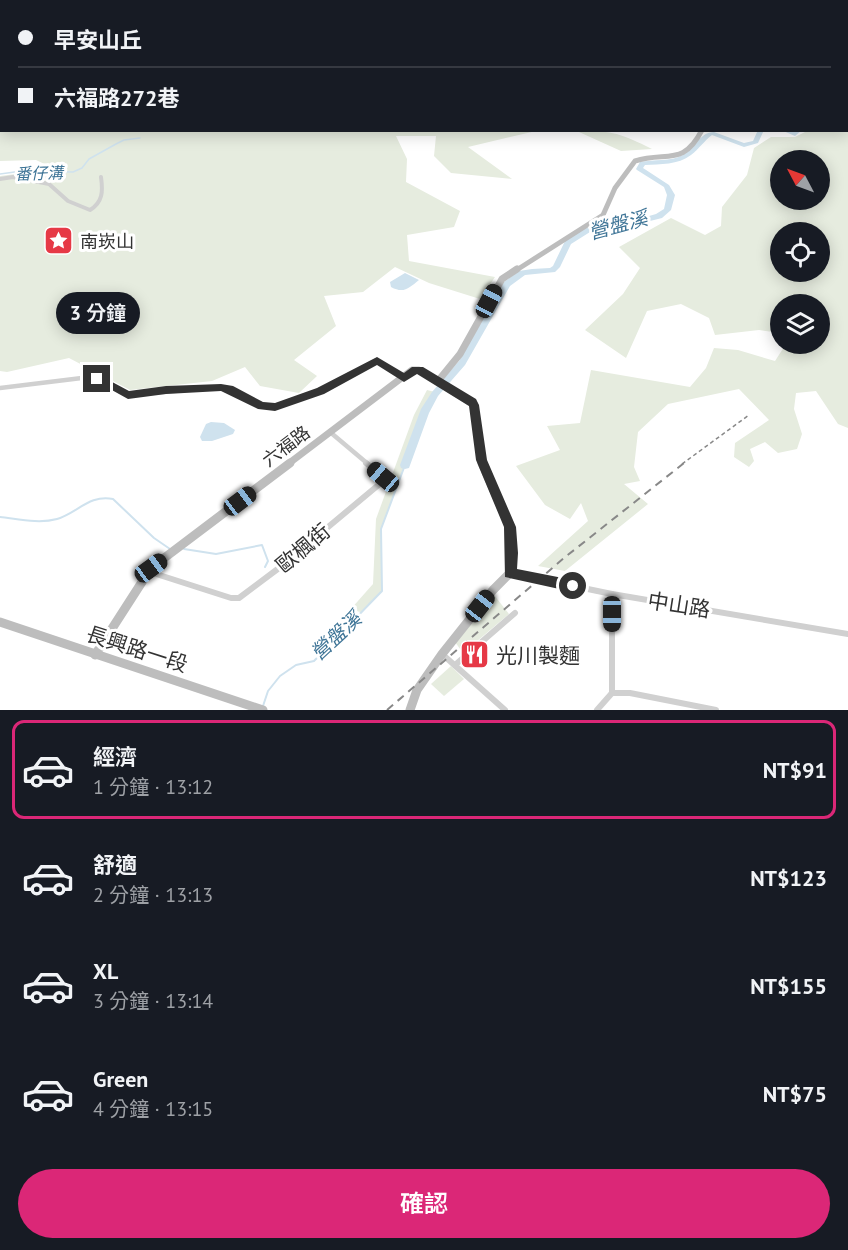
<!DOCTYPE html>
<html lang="zh-TW">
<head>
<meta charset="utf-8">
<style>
  :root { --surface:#171b24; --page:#242831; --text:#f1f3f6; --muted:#9ea1a6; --line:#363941; --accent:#db2777 }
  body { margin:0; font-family:"PT Sans","Noto Sans TC",sans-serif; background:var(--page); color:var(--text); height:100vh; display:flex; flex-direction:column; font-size:22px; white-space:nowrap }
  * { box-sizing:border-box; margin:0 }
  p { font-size:20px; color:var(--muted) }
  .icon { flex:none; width:33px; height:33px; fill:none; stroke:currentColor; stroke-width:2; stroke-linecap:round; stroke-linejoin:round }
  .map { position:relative; height:710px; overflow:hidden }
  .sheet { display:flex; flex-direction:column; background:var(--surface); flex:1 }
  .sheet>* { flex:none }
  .banner { position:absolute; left:0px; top:0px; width:849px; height:132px; box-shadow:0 3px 15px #0003; display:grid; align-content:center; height:132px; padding:0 18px; background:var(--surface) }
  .needle { width:39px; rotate:311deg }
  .tools { position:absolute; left:770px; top:150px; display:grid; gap:12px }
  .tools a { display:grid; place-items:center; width:60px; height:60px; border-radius:50%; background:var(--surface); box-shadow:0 3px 15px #0003; font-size:30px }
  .end { position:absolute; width:27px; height:27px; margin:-14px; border:8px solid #333; background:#fff; box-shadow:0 0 0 3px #fff }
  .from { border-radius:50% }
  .bubble { position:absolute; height:42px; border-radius:21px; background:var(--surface); box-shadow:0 3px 15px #0003; font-size:20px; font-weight:600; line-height:42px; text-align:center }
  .car { position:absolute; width:18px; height:36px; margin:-18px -9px; border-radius:8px; box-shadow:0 0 4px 2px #0007; background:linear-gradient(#222 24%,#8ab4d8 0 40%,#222 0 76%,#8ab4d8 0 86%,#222 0) }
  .banner b { display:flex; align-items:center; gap:21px; height:57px; font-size:22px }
  .banner b+b { border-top:2px solid var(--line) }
  .banner i { width:15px; height:15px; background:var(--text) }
  ul { padding:10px 0 0; list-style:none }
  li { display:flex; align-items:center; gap:18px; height:99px; margin:0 12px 9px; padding:0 6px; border:3px solid transparent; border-radius:12px }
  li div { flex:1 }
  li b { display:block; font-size:22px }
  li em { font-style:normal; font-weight:600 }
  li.current { border-color:var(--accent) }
  li>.icon { width:54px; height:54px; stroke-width:1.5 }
  .button { display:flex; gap:12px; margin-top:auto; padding:12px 18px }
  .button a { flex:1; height:69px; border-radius:36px; background:var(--accent); color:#fff; font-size:24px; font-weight:600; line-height:69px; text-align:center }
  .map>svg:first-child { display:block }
  .green { fill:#e6ecdf; fill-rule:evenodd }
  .water { fill:#cfe2ee }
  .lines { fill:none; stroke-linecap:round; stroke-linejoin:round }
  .stream-far1 { stroke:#cfe2ee; stroke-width:1.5 }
  .stream { stroke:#cfe2ee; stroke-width:2 }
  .river { fill:#cfe2ee; fill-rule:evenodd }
  .street-far2 { stroke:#d0d0d0; stroke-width:4 }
  .street-far1 { stroke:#d0d0d0; stroke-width:4.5 }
  .street { stroke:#d0d0d0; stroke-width:6 }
  .secondary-far2 { stroke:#bdbdbd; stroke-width:5 }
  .secondary-far1 { stroke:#bdbdbd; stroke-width:7 }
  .secondary { stroke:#bdbdbd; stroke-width:9 }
  .rail-far1 { stroke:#888; stroke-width:1.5; stroke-dasharray:4 3; stroke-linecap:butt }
  .rail { stroke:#888; stroke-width:2; stroke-dasharray:8 6; stroke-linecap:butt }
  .route { fill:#333 }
  .labels { text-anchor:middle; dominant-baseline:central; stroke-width:6; stroke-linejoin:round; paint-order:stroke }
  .far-water-label { font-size:16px; font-style:italic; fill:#3f7597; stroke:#fff }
  .poi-label { font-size:18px; fill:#333; stroke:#fff; text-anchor:start }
  .street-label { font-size:18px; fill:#333; stroke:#fff }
  .water-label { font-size:20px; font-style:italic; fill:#3f7597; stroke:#fff }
  .near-street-label { font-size:21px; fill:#333; stroke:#fff }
  .near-poi-label { font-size:21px; fill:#333; stroke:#fff; text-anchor:start }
</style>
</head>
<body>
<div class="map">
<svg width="848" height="710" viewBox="0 0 848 710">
  <rect width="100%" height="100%" fill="#fff"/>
  <!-- green -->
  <g class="green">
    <path d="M848 69V428L838 424 816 391 796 393 794 409 802 434 797 449 778 453 765 442 750 449 754 461 749 467 734 457 735 443 769 420 739 389 668 404 638 432 634 467 640 481 624 484 648 504 565 571 538 566 588 521 581 503 570 519 545 505 516 466 560 450 547 426 580 423 591 370 690 387 706 368 714 348 738 350 775 361 786 344H819V304H780V333L759 330 715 335 709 318 681 304 647 311 626 358 585 330 623 294 640 268 619 247 671 218 705 235 721 226 722 207 747 175 754 148 771 137H795L807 131 848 130ZM780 160H819V200H780ZM780 232H819V272H780Z"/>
    <path d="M0 100 2 130 536 131 468 147 512 179 451 173 434 156 436 136H396L407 159 406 182 460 211 454 227 407 235 409 261 495 277 480 299 429 283 395 267 363 292 324 296 336 326 294 360 317 376 299 393 260 386 245 367 212 381 130 390 69 358 7 372 0 371V176L55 169 36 160 0 161Z"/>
    <path d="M565 131C606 130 615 130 652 149L621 151 579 132Z"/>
    <path d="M427 390 435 392 424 412 381 529 382 591 361 612 350 610 373 584 376 519 414 415Z"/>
    <path d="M494 595 509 614 463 653 455 642Z"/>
    <path d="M451 666 464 679 444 696 431 684Z"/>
  </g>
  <!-- water -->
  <g class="water">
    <path d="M405 273 419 280C409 288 404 294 391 287L390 282Z"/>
    <path d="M211 422 224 423 235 430 233 434 212 441H202L200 437 206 424Z"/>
  </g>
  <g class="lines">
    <!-- stream-far1 -->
    <g class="stream-far1">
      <path d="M302 0 304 2"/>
      <path d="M0 174 22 171 73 172 82 168 89 159 116 144 124 140 140 138"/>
    </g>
    <!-- stream -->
    <g class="stream">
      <path d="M0 517C18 519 39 524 57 519 77 513 90 494 113 499L154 538 170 549"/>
      <path d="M184 549 216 554 262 545 268 561 265 567"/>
      <path d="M263 706 268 691 280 676 296 665 314 661 382 591 381 529 405 465"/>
    </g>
    <!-- river -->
    <g class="river">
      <path d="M758 130H764L758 143 744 147 712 135C704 141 699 149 691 155 678 165 660 164 645 165L643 168 669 185 675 195 671 210 662 218 618 229 590 232 571 244 560 267 555 272 525 275 510 286 465 365 438 396 429 413 409 468 405 469 401 468 400 465 421 409 432 392 459 361 504 282 519 271 532 269 550 268 553 266 565 241 585 228 618 225 656 214 664 209 667 195 664 187 637 170 636 169 640 162C654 159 670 162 683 155 695 148 700 132 714 132L744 143 753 141Z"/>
      <path d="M781 130H802L795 136Z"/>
    </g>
    <!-- street-far2 -->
    <path class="street-far2" d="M0 179 13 177 49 184 68 201 90 210C103 202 103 191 101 177"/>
    <!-- street-far1 -->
    <g class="street-far1">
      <path d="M0 388 90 377 128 395 221 387 258 404 275 406 321 390 377 360 404 378"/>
      <path d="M330 432 368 464"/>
    </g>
    <!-- street -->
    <g class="street">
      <path d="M150 572 231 598H239L279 568 382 482 383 477 366 463"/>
      <path d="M510 573 612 594 848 634"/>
      <path d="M612 594V693"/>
      <path d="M442 654 505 710"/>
      <path d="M455 665 515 613"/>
      <path d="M597 710 612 693H630L716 710"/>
    </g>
    <!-- secondary-far2 -->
    <path class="secondary-far2" d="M515 271 603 215 615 188 635 161C667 151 683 167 702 130"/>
    <!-- secondary-far1 -->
    <g class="secondary-far1">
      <path d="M438 381 460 354 502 279 517 269"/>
      <path d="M288 464 412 370H419L474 405 483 464"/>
    </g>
    <!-- secondary -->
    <g class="secondary">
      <path d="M0 622 263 710"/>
      <path d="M95 655 151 568 290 463"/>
      <path d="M410 710 417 690 442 654 493 590 510 573 512 553 510 527 482 463"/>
    </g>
    <!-- rail-far1 -->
    <path class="rail-far1" d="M682 464 749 415"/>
    <!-- rail -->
    <path class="rail" d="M387 710 564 558 684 463"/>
  </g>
  <!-- route -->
  <path class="route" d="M377 357 404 373 412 367H423L476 399 479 405 487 460 516 527 518 553 517 569 573 580 577 582 579 586 577 590 573 592 505 577 504 527 476 460 469 406 417 374 404 382 377 365 324 394 275 411 258 409 221 391 166 394 128 399 92 379 97 375 101 376 129 391 166 386 221 384 233 386 263 402 275 403 317 388Z"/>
  <!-- icons -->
  <defs>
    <symbol id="sight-square" viewBox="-11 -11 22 22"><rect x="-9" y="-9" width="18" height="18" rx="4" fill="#e63946" stroke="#fff"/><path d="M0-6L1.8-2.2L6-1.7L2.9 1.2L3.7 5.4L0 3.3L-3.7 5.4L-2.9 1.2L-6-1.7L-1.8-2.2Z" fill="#fff"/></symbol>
    <symbol id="restaurant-square" viewBox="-11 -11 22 22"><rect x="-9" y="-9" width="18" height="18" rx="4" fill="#e63946" stroke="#fff"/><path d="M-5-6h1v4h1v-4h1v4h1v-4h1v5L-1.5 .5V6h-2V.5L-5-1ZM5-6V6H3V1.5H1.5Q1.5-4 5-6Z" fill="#fff"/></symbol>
  </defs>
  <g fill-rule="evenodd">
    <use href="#sight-square" x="42" y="224" width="33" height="33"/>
    <use href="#restaurant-square" x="458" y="638" width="33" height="33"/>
  </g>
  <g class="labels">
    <!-- far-water labels -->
    <g class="far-water-label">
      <text transform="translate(39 173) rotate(-2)">番仔溝</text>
    </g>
    <!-- poi labels -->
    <g class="poi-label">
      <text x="80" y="241">南崁山</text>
    </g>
    <!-- street labels -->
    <g class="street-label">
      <text transform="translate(286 446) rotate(-37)">六福路</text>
    </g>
    <!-- water labels -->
    <g class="water-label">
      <text transform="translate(618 225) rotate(-15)">營盤溪</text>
      <text transform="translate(336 636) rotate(-43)">營盤溪</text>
    </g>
    <!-- near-street labels -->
    <g class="near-street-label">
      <text transform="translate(303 548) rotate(-40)">歐楓街</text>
      <text transform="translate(679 605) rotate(9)">中山路</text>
      <text transform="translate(137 649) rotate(18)">長興路一段</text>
    </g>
    <!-- near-poi labels -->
    <g class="near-poi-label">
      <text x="496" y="655">光川製麵</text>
    </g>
  </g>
</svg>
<div class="tools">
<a><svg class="needle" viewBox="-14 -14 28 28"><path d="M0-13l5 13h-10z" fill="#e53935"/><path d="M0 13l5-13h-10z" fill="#9ea1a6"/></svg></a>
<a><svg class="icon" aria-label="locate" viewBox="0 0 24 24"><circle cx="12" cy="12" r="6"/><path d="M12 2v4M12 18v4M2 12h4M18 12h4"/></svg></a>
<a><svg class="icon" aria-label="layers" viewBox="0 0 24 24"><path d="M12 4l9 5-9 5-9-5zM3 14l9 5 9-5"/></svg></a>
</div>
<i class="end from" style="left:573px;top:586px"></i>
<i class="end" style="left:97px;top:379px"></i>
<div class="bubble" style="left:56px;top:292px;width:84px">3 分鐘</div>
<i class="car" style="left:489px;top:301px;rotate:28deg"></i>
<i class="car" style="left:383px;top:477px;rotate:310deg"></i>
<i class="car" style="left:240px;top:501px;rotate:53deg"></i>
<i class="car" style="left:151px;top:568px;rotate:54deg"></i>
<i class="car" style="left:480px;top:606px;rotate:38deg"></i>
<i class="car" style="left:612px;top:614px;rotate:180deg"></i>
<div class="banner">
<b><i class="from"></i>早安山丘</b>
<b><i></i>六福路272巷</b>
</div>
</div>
<section class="sheet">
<ul>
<li class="current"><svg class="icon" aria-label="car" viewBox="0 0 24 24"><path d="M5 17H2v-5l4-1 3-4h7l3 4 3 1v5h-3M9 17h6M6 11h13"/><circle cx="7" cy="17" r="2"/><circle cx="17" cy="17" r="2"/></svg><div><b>經濟</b><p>1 分鐘 · 13:12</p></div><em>NT$91</em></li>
<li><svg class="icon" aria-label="car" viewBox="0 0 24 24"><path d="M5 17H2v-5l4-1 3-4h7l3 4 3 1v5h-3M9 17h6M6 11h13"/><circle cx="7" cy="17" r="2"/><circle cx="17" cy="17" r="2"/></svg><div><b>舒適</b><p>2 分鐘 · 13:13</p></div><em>NT$123</em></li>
<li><svg class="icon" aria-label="car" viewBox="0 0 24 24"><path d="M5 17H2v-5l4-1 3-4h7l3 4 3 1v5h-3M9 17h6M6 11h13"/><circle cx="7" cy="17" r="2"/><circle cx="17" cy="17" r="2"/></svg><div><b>XL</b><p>3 分鐘 · 13:14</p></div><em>NT$155</em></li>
<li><svg class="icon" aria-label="car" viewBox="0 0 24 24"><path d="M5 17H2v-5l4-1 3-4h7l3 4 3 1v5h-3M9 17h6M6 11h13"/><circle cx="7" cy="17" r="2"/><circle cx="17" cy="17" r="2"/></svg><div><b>Green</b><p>4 分鐘 · 13:15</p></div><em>NT$75</em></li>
</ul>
<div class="button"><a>確認</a></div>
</section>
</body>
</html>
